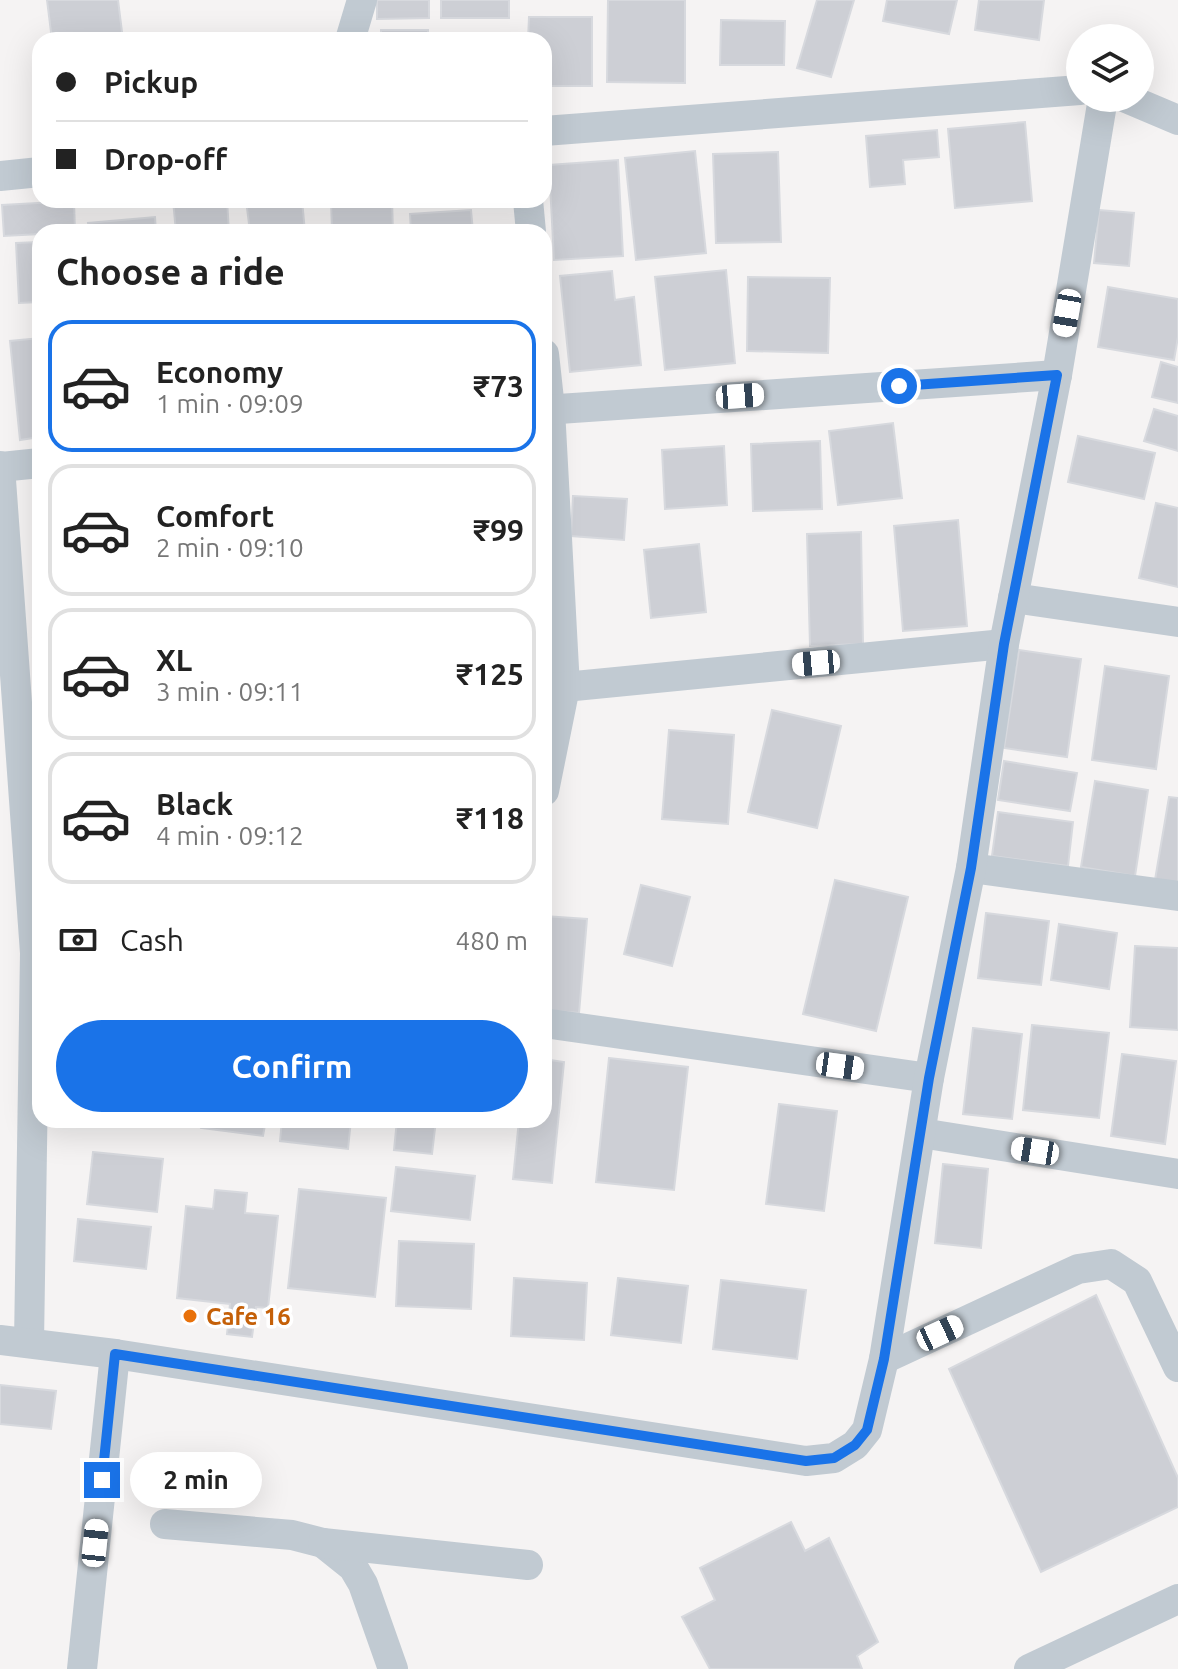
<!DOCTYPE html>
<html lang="en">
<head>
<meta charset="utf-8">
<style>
  :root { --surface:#fff; --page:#f6f6f6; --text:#222; --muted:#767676; --line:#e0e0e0; --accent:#1a73e8 }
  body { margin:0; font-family:Ubuntu,sans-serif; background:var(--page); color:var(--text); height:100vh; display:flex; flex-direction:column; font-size:30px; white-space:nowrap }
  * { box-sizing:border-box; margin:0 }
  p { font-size:26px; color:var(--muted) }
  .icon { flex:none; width:44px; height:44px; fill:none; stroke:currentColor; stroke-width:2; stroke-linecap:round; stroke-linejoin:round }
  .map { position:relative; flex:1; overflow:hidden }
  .sheet { position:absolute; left:32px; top:224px; width:520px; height:904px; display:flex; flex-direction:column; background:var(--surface); border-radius:24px; box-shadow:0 8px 32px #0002 }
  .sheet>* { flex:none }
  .hud { position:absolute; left:32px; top:32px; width:520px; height:176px; border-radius:24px; box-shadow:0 8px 32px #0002; display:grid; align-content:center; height:176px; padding:0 24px; background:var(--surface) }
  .tools { position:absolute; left:1066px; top:24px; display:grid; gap:16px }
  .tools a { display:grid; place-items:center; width:88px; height:88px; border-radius:50%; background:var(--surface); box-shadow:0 8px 32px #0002; font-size:40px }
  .end { position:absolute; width:36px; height:36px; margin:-18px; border:10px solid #1a73e8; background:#fff; box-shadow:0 0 0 4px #fff }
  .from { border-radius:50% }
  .bubble { position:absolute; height:56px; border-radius:28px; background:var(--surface); box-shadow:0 8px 32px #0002; font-size:26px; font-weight:700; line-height:56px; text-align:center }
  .car { position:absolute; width:24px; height:48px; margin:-24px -12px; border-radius:10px; box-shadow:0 0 6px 2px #0007; background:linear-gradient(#fff 24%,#345 0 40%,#fff 0 76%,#345 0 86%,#fff 0) }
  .hud b { display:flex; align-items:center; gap:28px; height:76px; font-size:30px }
  .hud b+b { border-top:2px solid var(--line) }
  .hud i { width:20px; height:20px; background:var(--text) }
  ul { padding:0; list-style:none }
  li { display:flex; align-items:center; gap:24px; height:132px; margin:0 16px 12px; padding:0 8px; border:4px solid var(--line); border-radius:24px }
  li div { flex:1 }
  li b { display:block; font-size:30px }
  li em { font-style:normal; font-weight:700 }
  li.current { border-color:var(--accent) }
  li>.icon { width:72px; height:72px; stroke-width:1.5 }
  h2 { padding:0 24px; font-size:36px; line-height:96px }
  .pay { display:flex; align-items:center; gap:20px; height:88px; padding:0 24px; font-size:30px }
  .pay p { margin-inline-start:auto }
  .action { display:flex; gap:16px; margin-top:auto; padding:16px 24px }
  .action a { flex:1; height:92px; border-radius:48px; background:var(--accent); color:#fff; font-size:32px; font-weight:700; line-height:92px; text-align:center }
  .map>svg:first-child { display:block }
  .building { fill:#cdcfd5; stroke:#d7d9de; stroke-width:2 }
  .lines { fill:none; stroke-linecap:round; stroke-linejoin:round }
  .street { stroke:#c1cad2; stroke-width:30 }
  .route { stroke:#1a73e8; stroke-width:10 }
  .food-dot { fill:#e8710a; stroke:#fff; stroke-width:3 }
  .labels { text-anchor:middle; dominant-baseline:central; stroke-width:7; stroke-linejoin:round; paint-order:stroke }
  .food-label { font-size:24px; font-weight:bold; fill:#c56008; stroke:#fff; text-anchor:start }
</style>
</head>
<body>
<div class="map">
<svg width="1178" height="1669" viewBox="0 0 1178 1669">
  <rect width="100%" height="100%" fill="#f5f3f3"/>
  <!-- building -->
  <g class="building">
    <path d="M47 0H118L123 40H52Z"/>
    <path d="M377 0H429V18L377 19Z"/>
    <rect x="441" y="0" width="68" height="18"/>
    <path d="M608 0H685V83L607 82Z"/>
    <path d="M817 0H854L831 77 797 68Z"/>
    <path d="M887 0H957L949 34 883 21Z"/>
    <path d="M979 0H1044L1039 40 975 30Z"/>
    <path d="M529 17H592V86H544V40H528Z"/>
    <path d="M721 20 785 21 784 65H720Z"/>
    <rect x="381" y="30" width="47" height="10"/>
    <rect x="445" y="33" width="66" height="7"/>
    <path d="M1025 122 1032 201 955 208 948 129Z"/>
    <path d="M937 130 939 157 903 160 905 184 870 187 866 136Z"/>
    <path d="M695 151 706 253 636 260 625 158Z"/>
    <path d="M778 152 781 242 716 243 713 154Z"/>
    <path d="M618 160 623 256 554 260 549 165Z"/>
    <path d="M173 200H227L229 232H176Z"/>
    <path d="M246 200H302L305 232H250Z"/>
    <path d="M331 200H392L393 232H332Z"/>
    <path d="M74 201 75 232H40V234L4 236 2 205Z"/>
    <path d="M471 210 473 232H411L410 214Z"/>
    <path d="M1099 210 1134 213 1129 266 1094 263Z"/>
    <path d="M155 217 156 232H89L88 223Z"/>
    <path d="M40 242V302L19 303 16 243Z"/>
    <path d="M726 270 735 363 665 370 655 277Z"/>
    <path d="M612 271 615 300 634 297 641 365 570 372 560 276Z"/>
    <path d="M748 277 830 278 828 353 747 351Z"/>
    <path d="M1108 287 1178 299V337L1174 360 1098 347Z"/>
    <path d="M40 338V437L20 440 10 341Z"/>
    <path d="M1161 362 1178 367V403L1152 397Z"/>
    <path d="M1154 409 1178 416V451L1144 441Z"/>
    <path d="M893 423 902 498 838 505 829 431Z"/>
    <path d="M1078 436 1155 453 1144 499 1068 482Z"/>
    <path d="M820 441 822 509 753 511 751 444Z"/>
    <path d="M724 446 727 505 665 509 662 450Z"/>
    <path d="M573 496 627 499 624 540 571 536Z"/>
    <path d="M1156 503 1178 508V587L1139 578Z"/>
    <path d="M958 520 967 626 903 631 894 526Z"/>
    <path d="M861 532 863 644 810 646 807 534Z"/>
    <path d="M699 544 706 612 651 618 644 550Z"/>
    <path d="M33 638H40V720Z"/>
    <path d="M1019 650 1081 659 1067 757 1004 748Z"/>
    <path d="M1105 666 1169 676 1156 769 1092 760Z"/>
    <path d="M772 710 841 726 817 828 748 812Z"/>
    <path d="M669 730 734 735 728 824 662 819Z"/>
    <path d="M1004 761 1077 773 1070 811 998 800Z"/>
    <path d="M1095 781 1148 790 1135 876 1081 867Z"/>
    <path d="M1169 797 1178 798V884L1155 880Z"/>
    <path d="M998 812 1073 822 1068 866 992 856Z"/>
    <path d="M835 880 908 897 876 1031 803 1014Z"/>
    <path d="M641 885 690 897 672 966 624 954Z"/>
    <path d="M986 913 1049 921 1041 985 978 978Z"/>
    <path d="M544 916 587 919 579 1013 544 1010Z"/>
    <path d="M1059 924 1117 933 1109 989 1051 980Z"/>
    <path d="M1135 946 1178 948V1030L1130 1027Z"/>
    <path d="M1032 1025 1109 1033 1099 1118 1023 1110Z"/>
    <path d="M973 1028 1022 1034 1012 1119 963 1114Z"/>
    <path d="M1122 1054 1176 1061 1165 1144 1111 1136Z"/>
    <path d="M609 1058 688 1067 674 1190 596 1182Z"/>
    <path d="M544 1059 564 1062 552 1183 513 1179 519 1120H544Z"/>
    <path d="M779 1104 837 1111 824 1211 766 1204Z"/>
    <path d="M202 1120H266L263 1136 201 1128Z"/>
    <path d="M282 1120H351L348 1149 280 1141Z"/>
    <path d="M397 1120H436L432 1154 394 1150Z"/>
    <path d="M93 1152 163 1159 157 1212 87 1204Z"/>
    <path d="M943 1164 988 1169 981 1248 935 1243Z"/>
    <path d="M396 1167 475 1176 470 1220 391 1211Z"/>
    <path d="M299 1189 386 1198 375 1297 288 1288Z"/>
    <path d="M215 1190 247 1193 245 1213 278 1216 268 1308 256 1307 252 1337 227 1334 230 1304 177 1298 186 1206 213 1209Z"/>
    <path d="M78 1219 151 1227 146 1269 74 1261Z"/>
    <path d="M399 1241 474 1244 471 1309 396 1306Z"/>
    <path d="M514 1278 587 1283 584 1340 511 1336Z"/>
    <path d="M618 1278 688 1286 681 1343 611 1335Z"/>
    <path d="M721 1280 806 1290 797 1359 713 1349Z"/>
    <path d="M1096 1295 1178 1478V1507L1041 1572 949 1369Z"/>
    <path d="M0 1385 56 1391 51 1429 0 1424Z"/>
    <path d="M791 1522 805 1551 829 1538 878 1642 857 1656 862 1669H710L682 1617 715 1600 700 1568Z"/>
  </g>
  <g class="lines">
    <!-- street -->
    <g class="street">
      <path d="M350 40 362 0"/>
      <path d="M1126 98 1178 120"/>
      <path d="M544 131 1080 90"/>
      <path d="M0 176 40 172"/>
      <path d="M528 200 531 232"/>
      <path d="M544 354 550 409 565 687 544 791"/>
      <path d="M544 410 1057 375"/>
      <path d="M0 466 35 953 29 1343"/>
      <path d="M0 467 40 463"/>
      <path d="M1013 598 1178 622"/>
      <path d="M544 689 1004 644"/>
      <path d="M971 868 1178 896"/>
      <path d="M544 1023 929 1078"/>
      <path d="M921 1133 1178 1174"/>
      <path d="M0 1340 115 1354 806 1461 834 1458 855 1445 867 1430 884 1359 929 1078 971 868 1004 644 1057 375 1103 98"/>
      <path d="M884 1359 1078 1269 1111 1264 1137 1281 1178 1367"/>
      <path d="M165 1524 292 1535 323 1543 353 1567 363 1584 393 1669"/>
      <path d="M323 1543 528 1565"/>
      <path d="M82 1669 115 1354"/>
      <path d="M1029 1669 1178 1599"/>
    </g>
  </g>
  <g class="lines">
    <!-- route -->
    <path class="route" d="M102 1480 115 1354 806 1461 834 1458 855 1445 867 1430 884 1359 929 1078 971 868 1004 644 1057 375 899 386"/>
  </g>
  <!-- markers -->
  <circle class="food-dot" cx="190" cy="1316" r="8"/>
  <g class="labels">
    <!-- food labels -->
    <g class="food-label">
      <text x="206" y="1316">Cafe 16</text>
    </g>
  </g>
</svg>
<div class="tools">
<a><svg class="icon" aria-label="layers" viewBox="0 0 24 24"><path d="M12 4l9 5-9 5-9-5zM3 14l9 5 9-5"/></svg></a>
</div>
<i class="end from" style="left:899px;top:386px"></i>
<i class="end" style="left:102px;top:1480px"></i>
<div class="bubble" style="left:130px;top:1452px;width:132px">2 min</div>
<i class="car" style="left:1067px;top:313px;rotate:190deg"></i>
<i class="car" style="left:740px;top:396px;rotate:86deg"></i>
<i class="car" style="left:816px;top:663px;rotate:265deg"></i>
<i class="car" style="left:840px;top:1066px;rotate:98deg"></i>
<i class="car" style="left:1035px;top:1151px;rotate:279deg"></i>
<i class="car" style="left:940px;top:1333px;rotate:65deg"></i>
<i class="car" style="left:95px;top:1543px;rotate:6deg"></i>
<div class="hud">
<b><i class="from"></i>Pickup</b>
<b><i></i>Drop-off</b>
</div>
<section class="sheet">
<h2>Choose a ride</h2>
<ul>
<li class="current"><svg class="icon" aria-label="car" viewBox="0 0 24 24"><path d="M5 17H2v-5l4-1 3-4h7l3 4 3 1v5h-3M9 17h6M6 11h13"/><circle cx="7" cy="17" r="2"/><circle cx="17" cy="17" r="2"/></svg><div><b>Economy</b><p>1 min · 09:09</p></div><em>₹73</em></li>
<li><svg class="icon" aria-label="car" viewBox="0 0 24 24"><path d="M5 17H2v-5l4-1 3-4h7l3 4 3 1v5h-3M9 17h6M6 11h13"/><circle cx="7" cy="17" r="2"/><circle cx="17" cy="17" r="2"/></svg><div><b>Comfort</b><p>2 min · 09:10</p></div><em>₹99</em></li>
<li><svg class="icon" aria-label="car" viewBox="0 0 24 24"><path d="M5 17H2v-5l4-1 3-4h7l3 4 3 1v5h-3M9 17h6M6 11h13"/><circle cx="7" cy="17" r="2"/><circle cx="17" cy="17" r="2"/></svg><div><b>XL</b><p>3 min · 09:11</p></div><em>₹125</em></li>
<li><svg class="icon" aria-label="car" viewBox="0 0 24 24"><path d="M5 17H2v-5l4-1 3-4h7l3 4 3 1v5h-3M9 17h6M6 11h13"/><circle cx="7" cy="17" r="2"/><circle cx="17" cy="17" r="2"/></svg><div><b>Black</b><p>4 min · 09:12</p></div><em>₹118</em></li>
</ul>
<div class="pay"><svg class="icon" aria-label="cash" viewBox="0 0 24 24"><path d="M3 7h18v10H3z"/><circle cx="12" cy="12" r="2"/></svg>Cash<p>480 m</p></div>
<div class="action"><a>Confirm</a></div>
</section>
</div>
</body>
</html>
